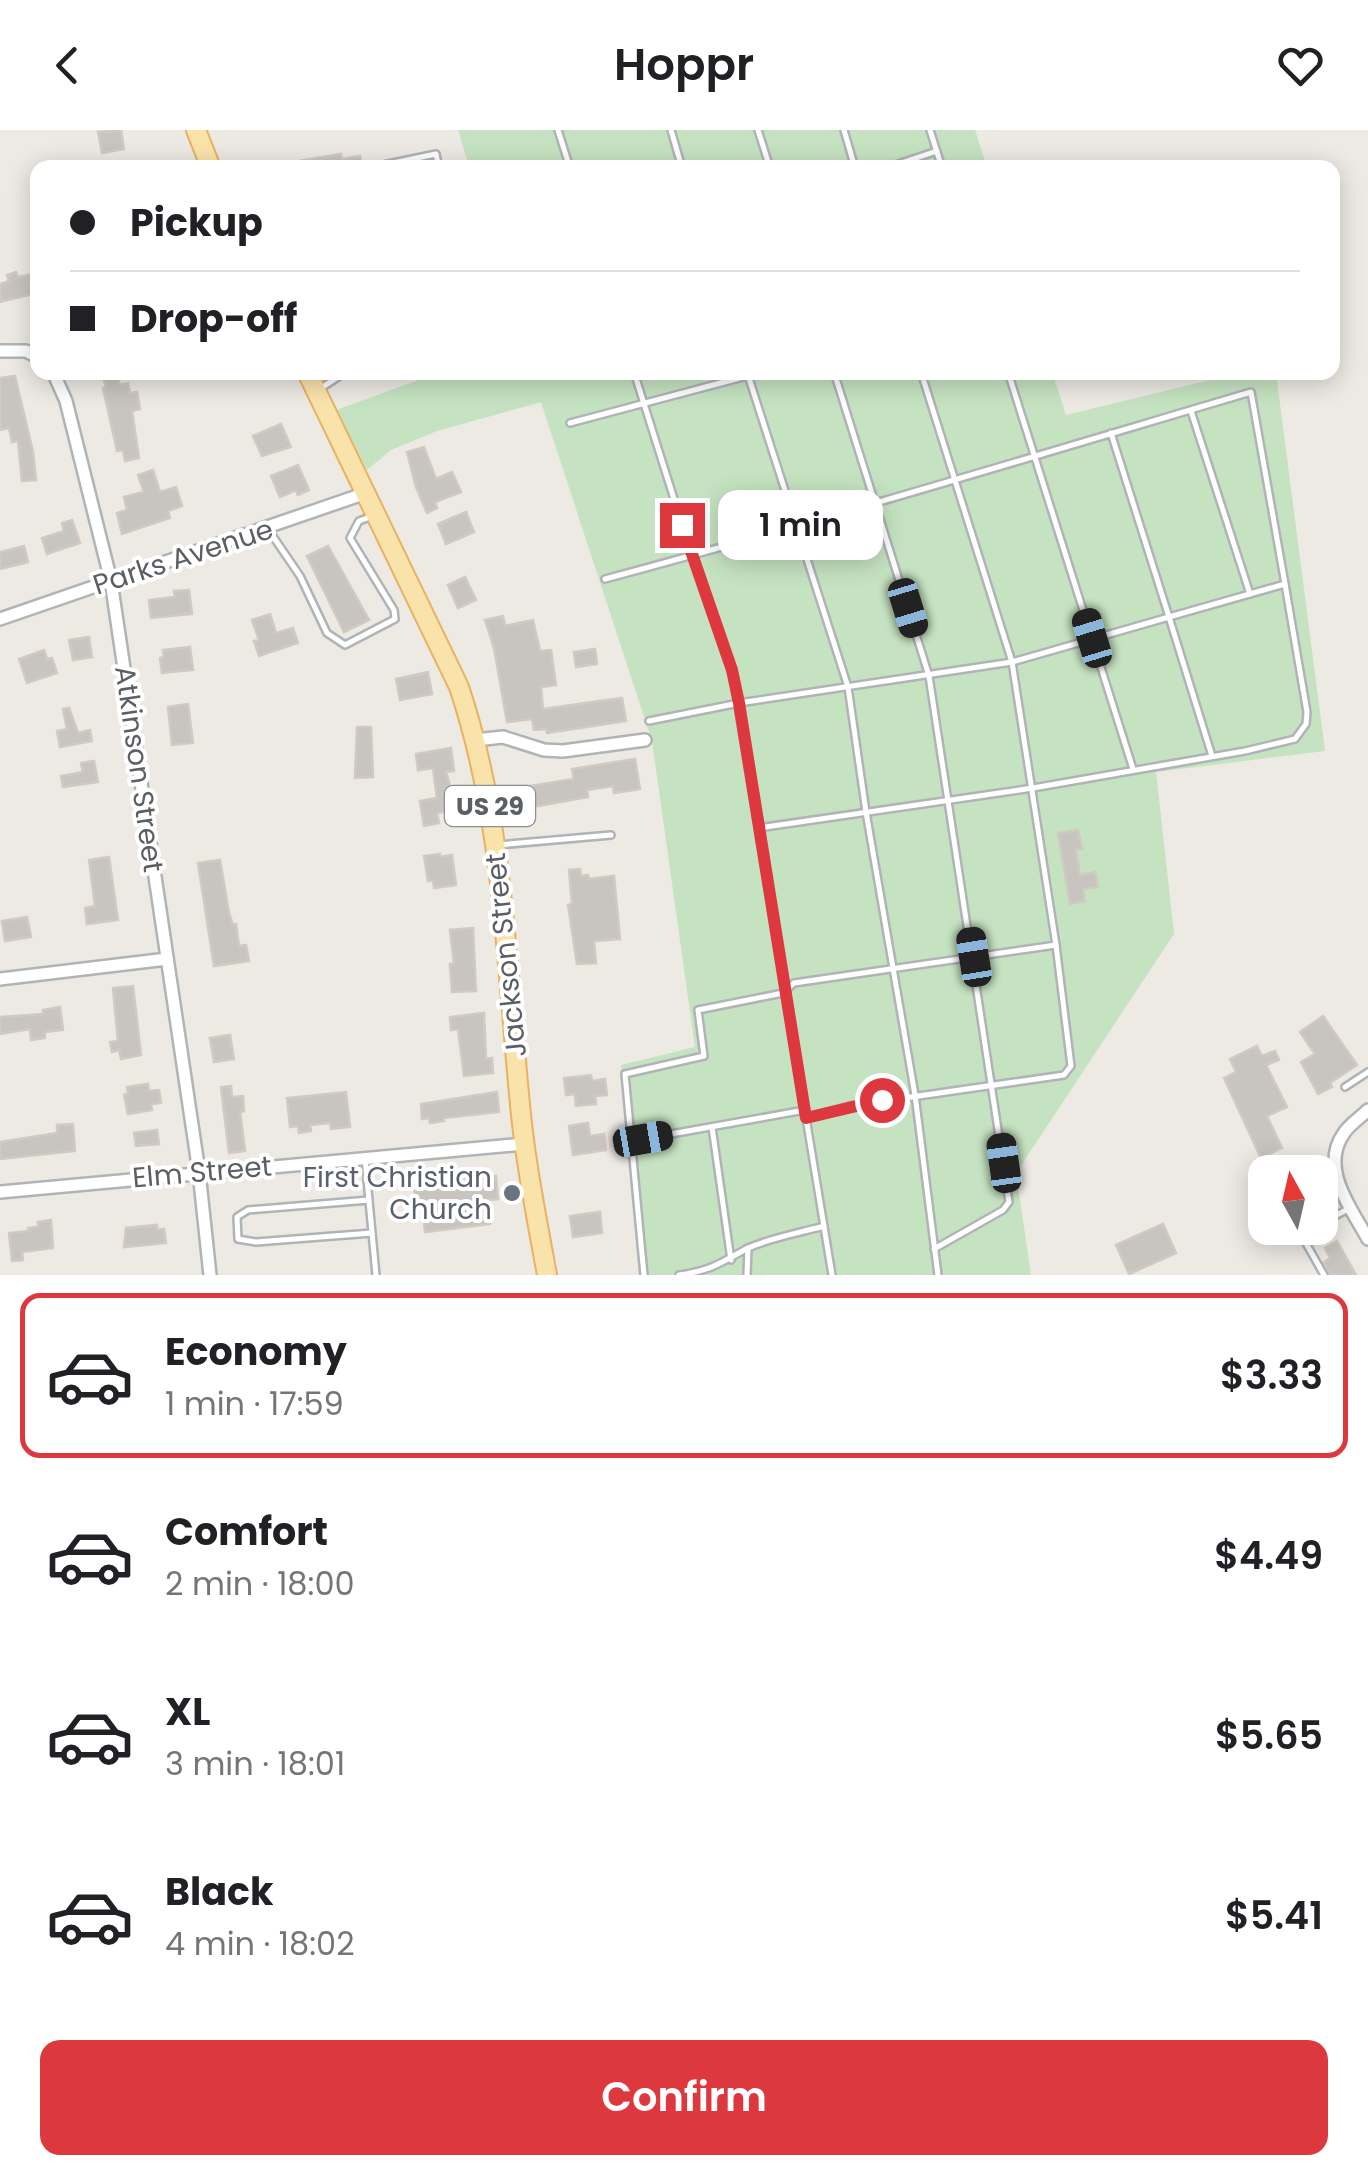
<!DOCTYPE html>
<html lang="en">
<head>
<meta charset="utf-8">
<style>
  :root { --surface:#fff; --page:#f6f6f6; --text:#202124; --muted:#757577; --line:#e0e0e0; --accent:#de383f }
  body { margin:0; font-family:Poppins,sans-serif; background:var(--page); color:var(--text); height:100vh; display:flex; flex-direction:column; font-size:38px; white-space:nowrap }
  * { box-sizing:border-box; margin:0 }
  p { font-size:32px; color:var(--muted) }
  .icon { flex:none; width:55px; height:55px; fill:none; stroke:currentColor; stroke-width:2; stroke-linecap:round; stroke-linejoin:round }
  .map { position:relative; height:1145px; overflow:hidden }
  .panel { display:flex; flex-direction:column; background:var(--surface); flex:1 }
  .panel>* { flex:none }
  .top-card { position:absolute; left:30px; top:30px; width:1310px; height:220px; border-radius:20px; box-shadow:0 5px 25px #0003; display:grid; align-content:center; height:220px; padding:0 40px; background:var(--surface) }
  .needle { width:65px; rotate:352deg }
  .fabs { position:absolute; left:1248px; top:1025px; display:grid; gap:20px }
  .fabs a { display:grid; place-items:center; width:90px; height:90px; border-radius:20px; background:var(--surface); box-shadow:0 5px 25px #0003; font-size:50px }
  .end { position:absolute; width:45px; height:45px; margin:-22px; border:12px solid #de383f; background:#fff; box-shadow:0 0 0 5px #fff }
  .from { border-radius:50% }
  .bubble { position:absolute; height:70px; border-radius:20px; background:var(--surface); box-shadow:0 5px 25px #0003; font-size:32px; font-weight:600; line-height:70px; text-align:center }
  .car { position:absolute; width:30px; height:60px; margin:-30px -15px; border-radius:12px; box-shadow:0 0 8px 2px #0007; background:linear-gradient(#222 24%,#8ab4d8 0 40%,#222 0 76%,#8ab4d8 0 86%,#222 0) }
  .top-card b { display:flex; align-items:center; gap:35px; height:95px; font-size:38px }
  .top-card b+b { border-top:2px solid var(--line) }
  .top-card i { width:25px; height:25px; background:var(--text) }
  ul { padding:18px 0 0; list-style:none }
  li { display:flex; align-items:center; gap:30px; height:165px; margin:0 20px 15px; padding:0 20px; border:5px solid transparent; border-radius:20px }
  li div { flex:1 }
  li b { display:block; font-size:38px }
  li em { font-style:normal; font-weight:600 }
  li.active { border-color:var(--accent) }
  li>.icon { width:90px; height:90px; stroke-width:1.5 }
  .cta { display:flex; gap:20px; margin-top:auto; padding:20px 40px }
  .cta a { flex:1; height:115px; border-radius:20px; background:var(--accent); color:#fff; font-size:40px; font-weight:600; line-height:115px; text-align:center }
  header { display:flex; justify-content:space-between; align-items:center; height:130px; padding:0 40px; background:var(--surface); font-size:45px; font-weight:600 }
  .map>svg:first-child { display:block }
  .green { fill:#c5e3c1 }
  .building { fill:#c8c4bf; stroke:#d1cac2; stroke-width:2.5 }
  .lines { fill:none; stroke-linecap:round; stroke-linejoin:round }
  .service-casing { stroke:#b0b4b7; stroke-width:10 }
  .minor-casing { stroke:#b0b4b7; stroke-width:16 }
  .primary-casing { stroke:#e8b260; stroke-width:22 }
  .service { stroke:#fff; stroke-width:5 }
  .minor { stroke:#fff; stroke-width:11 }
  .primary { stroke:#fae3ab; stroke-width:18 }
  .route { stroke:#de383f; stroke-width:12 }
  .worship-dot { fill:#6b7280; stroke:#fff; stroke-width:4 }
  .labels { text-anchor:middle; dominant-baseline:central; stroke-width:8; stroke-linejoin:round; paint-order:stroke }
  .shield { fill:#fff; stroke:#8c8f92; stroke-width:2.5 }
  .shield-label { font-size:25px; font-weight:bold; fill:#5b5f63 }
  .street-label { font-size:28px; fill:#5b5f63; stroke:#fff }
  .worship-label { font-size:28px; fill:#5b616d; stroke:#fff; text-anchor:end }
</style>
</head>
<body>
<header><svg class="icon" aria-label="back" viewBox="0 0 24 24"><path d="M15 5l-7 7 7 7"/></svg>Hoppr<svg class="icon" aria-label="heart" viewBox="0 0 24 24"><path d="M12 20l-8-8c-3-5 5-10 8-4 3-6 11-1 8 4z"/></svg></header>
<div class="map">
<svg width="1368" height="1145" viewBox="0 0 1368 1145">
  <rect width="100%" height="100%" fill="#ede9e3"/>
  <!-- green -->
  <g class="green">
    <path d="M458 0H975L987 37H469Z"/>
    <path d="M1052 242 1066 285 1239 243H1276L1325 621 1156 642 1174 804 1016 1043 1031 1145H639L621 935 695 917 652 611 541 272 437 301 391 320 367 340 336 280 438 243Z"/>
  </g>
  <!-- building -->
  <g class="building">
    <path d="M121 0 124 19 102 23 98 2Z"/>
    <path d="M341 24 342 29 360 26 362 38H294L293 32Z"/>
    <path d="M16 142 18 147 33 144 37 163 0 172V154L9 151 7 145Z"/>
    <path d="M102 242H116L120 255 128 253 130 263 137 262 140 279 132 281 139 328 125 331 123 320 117 321 103 258H106Z"/>
    <path d="M15 246 33 322 36 350 22 351 18 311 12 312 9 298 0 300V248Z"/>
    <path d="M281 294 291 317 262 326 253 306Z"/>
    <path d="M424 317 436 349 452 342 461 362 435 372 437 378 427 383 416 357 407 322Z"/>
    <path d="M298 335 309 360 298 365 296 360 280 367 271 346Z"/>
    <path d="M153 340 160 362 176 357 182 376 168 381 170 388 122 404 117 383 127 380 124 367 144 362 138 345Z"/>
    <path d="M466 382 474 402 446 414 438 394Z"/>
    <path d="M72 390 80 413 47 424 42 408 64 401 62 393Z"/>
    <path d="M24 416 28 432 0 439V422Z"/>
    <path d="M328 416 369 490 344 502 307 426Z"/>
    <path d="M465 447 476 470 458 478 448 455Z"/>
    <path d="M189 460 192 484 151 488 149 470 175 467 174 461Z"/>
    <path d="M270 484 276 503 293 498 298 513 259 526 254 511 259 510 252 490Z"/>
    <path d="M503 486 505 496 533 490 540 521 551 520 556 555 541 557 543 579 622 568 626 591 547 603 546 599 534 600 532 589 507 592 494 518 485 490Z"/>
    <path d="M89 507 92 527 73 530 69 510Z"/>
    <path d="M190 517 193 540 162 543 160 528 164 527 163 520Z"/>
    <path d="M595 519 597 534 576 537 574 522Z"/>
    <path d="M44 520 47 529 52 528 57 543 27 553 19 529Z"/>
    <path d="M428 542 432 564 400 570 396 549Z"/>
    <path d="M188 574 193 613 172 615 168 577Z"/>
    <path d="M69 578 78 603 90 600 92 611 60 617 57 601 67 599 63 579Z"/>
    <path d="M357 597H371L373 647 355 648Z"/>
    <path d="M451 618 454 641 446 642 457 680 437 683 439 693 424 696 420 671 437 668 433 638 418 640 416 624Z"/>
    <path d="M635 629 640 659 614 663 613 656 587 660 588 667 527 678 524 657 574 649 572 639Z"/>
    <path d="M94 631 98 652 63 657 61 646 83 642 81 633Z"/>
    <path d="M1078 700 1082 719 1076 720 1080 745 1095 742 1098 757 1083 759 1085 771 1070 774 1058 703Z"/>
    <path d="M440 724V727L452 725 456 755 434 758 433 750 428 751 424 726Z"/>
    <path d="M109 727 118 790 87 794 85 778 95 776 89 730Z"/>
    <path d="M220 730 229 783 233 795 236 794 239 816 246 815 249 831 214 836 198 733Z"/>
    <path d="M580 739 581 746 588 745 589 749 614 746 620 809 594 811 596 833 577 834 568 775 572 774 569 740Z"/>
    <path d="M27 787 31 807 5 811 2 791Z"/>
    <path d="M473 798 476 861 452 862 450 834H454L450 800Z"/>
    <path d="M133 856 141 925 121 929 119 920 112 922 110 912 118 911 113 858Z"/>
    <path d="M60 877 63 900 45 902V908L31 910 30 899 0 904V887L43 884V880Z"/>
    <path d="M484 883 486 929 492 928 493 943 464 946 458 899 451 900 450 887Z"/>
    <path d="M1323 886 1357 935 1330 953 1332 957 1318 964 1301 932 1315 924 1300 902Z"/>
    <path d="M230 905 234 929 214 932 210 908Z"/>
    <path d="M1257 916 1262 926 1275 921 1279 930 1266 935 1287 977 1267 986 1282 1018 1261 1028 1224 948 1236 942 1230 929Z"/>
    <path d="M591 945 592 951 605 949 607 965 595 966 596 974 576 976 575 964 566 965 564 948Z"/>
    <path d="M148 954 149 961 159 960 161 973 151 974 152 980 128 984 124 965 128 964 127 957Z"/>
    <path d="M231 956 232 967 243 966 244 981 240 982 245 1021 229 1023 221 957Z"/>
    <path d="M346 962 350 997 331 999 330 993 310 995 311 1001 299 1003 298 996 290 997 287 968Z"/>
    <path d="M497 962 499 982 444 988V991L430 993 429 988 422 989 421 974Z"/>
    <path d="M588 993 590 1006 604 1004 606 1020 573 1025 569 996Z"/>
    <path d="M73 994 75 1021 0 1029V1012L57 1003V995Z"/>
    <path d="M157 1000 159 1014 136 1016 134 1003Z"/>
    <path d="M496 1046 498 1069 487 1070 490 1094 425 1102 424 1092 439 1091 436 1070 416 1072 414 1056Z"/>
    <path d="M600 1082 602 1103 573 1107 570 1086Z"/>
    <path d="M51 1090 53 1118 22 1122 23 1130 12 1131 9 1103 29 1101 28 1098 38 1097V1092Z"/>
    <path d="M1163 1094 1176 1123 1129 1144 1116 1115Z"/>
    <path d="M157 1095V1100L164 1099 166 1113 124 1117 126 1098Z"/>
    <path d="M1337 1111 1356 1145H1330L1324 1132 1330 1128 1325 1118Z"/>
  </g>
  <g class="lines">
    <defs>
      <g id="service">
        <path d="M558 0 570 38"/>
        <path d="M671 0 682 38"/>
        <path d="M758 0 770 38"/>
        <path d="M844 0 855 38"/>
        <path d="M930 0 942 38"/>
        <path d="M369 38 436 24 439 38"/>
        <path d="M886 38 937 21"/>
        <path d="M634 242 692 426 732 540 832 1145"/>
        <path d="M747 242 848 557 866 682 915 965 938 1145"/>
        <path d="M834 242 929 546 1009 1072 1003 1080 934 1119"/>
        <path d="M1008 242 1133 639"/>
        <path d="M318 260 346 242"/>
        <path d="M1191 281 1250 464"/>
        <path d="M570 293 762 242"/>
        <path d="M268 399 300 446 327 503 345 515 395 489 394 480 350 408 359 391 370 387"/>
        <path d="M605 449C821 391 1035 326 1251 262L1285 454 1169 487 1111 303"/>
        <path d="M649 591 739 573 1012 532 1169 487 1212 626"/>
        <path d="M758 698 1033 658 1245 621 1295 609 1306 594 1307 582 1285 454"/>
        <path d="M498 715 611 705"/>
        <path d="M1345 957 1368 942"/>
        <path d="M806 988 849 976 1064 945 1071 936 1056 815 1012 532 921 242"/>
        <path d="M712 997 731 1130"/>
        <path d="M643 1009 805 980"/>
        <path d="M365 1028 376 1145"/>
        <path d="M369 1070 248 1080 237 1087 238 1109 256 1112 372 1103"/>
        <path d="M1320 1094 1348 1079"/>
        <path d="M1313 1098 1304 1102 1303 1108 1324 1145"/>
        <path d="M644 1145 625 944 704 926 698 880 783 863 794 853 1056 815"/>
        <path d="M679 1145C709 1141 721 1133 746 1119 769 1108 799 1103 824 1096"/>
        <path d="M747 1145 748 1118"/>
      </g>
      <g id="minor">
        <path d="M0 221H26L38 227"/>
        <path d="M53 242 66 271 111 451 199 1042 210 1145"/>
        <path d="M0 489 366 363"/>
        <path d="M475 610 503 607 544 620 563 621 645 610"/>
        <path d="M0 849 167 829"/>
        <path d="M1368 980C1361 987 1349 995 1344 1003 1319 1038 1351 1078 1368 1109"/>
        <path d="M0 1062 524 1014"/>
      </g>
      <g id="primary">
        <path d="M196 0 211 38"/>
        <path d="M307 242 459 557C503 688 506 827 519 964 524 1025 536 1085 547 1145"/>
      </g>
    </defs>
    <!-- service casing -->
    <use href="#service" class="service-casing"/>
    <!-- minor casing -->
    <use href="#minor" class="minor-casing"/>
    <!-- primary casing -->
    <use href="#primary" class="primary-casing"/>
    <!-- service -->
    <use href="#service" class="service"/>
    <!-- minor -->
    <use href="#minor" class="minor"/>
    <!-- primary -->
    <use href="#primary" class="primary"/>
  </g>
  <g class="lines">
    <!-- route -->
    <path class="route" d="M682 395 732 540 739 573 806 988 882 970"/>
  </g>
  <!-- markers -->
  <circle class="worship-dot" cx="512" cy="1063" r="10"/>
  <g class="labels">
    <!-- shield labels -->
    <rect class="shield" x="445" y="656" width="90" height="40" rx="8"/>
    <g class="shield-label">
      <text x="490" y="676">US 29</text>
    </g>
    <!-- street labels -->
    <g class="street-label">
      <text transform="translate(183 427) rotate(-18)">Parks Avenue</text>
      <text transform="translate(139 639) rotate(82)">Atkinson Street</text>
      <text transform="translate(506 825) rotate(-96)">Jackson Street</text>
      <text transform="translate(202 1042) rotate(-5)">Elm Street</text>
    </g>
    <!-- worship labels -->
    <g class="worship-label">
      <text x="492" y="1047">First Christian<tspan x="492" dy="32">Church</tspan></text>
    </g>
  </g>
</svg>
<div class="fabs">
<a><svg class="needle" viewBox="-14 -14 28 28"><path d="M0-13l5 13h-10z" fill="#e53935"/><path d="M0 13l5-13h-10z" fill="#757577"/></svg></a>
</div>
<i class="end from" style="left:882px;top:970px"></i>
<i class="end" style="left:682px;top:395px"></i>
<div class="bubble" style="left:718px;top:360px;width:165px">1 min</div>
<i class="car" style="left:908px;top:478px;rotate:163deg"></i>
<i class="car" style="left:1092px;top:508px;rotate:343deg"></i>
<i class="car" style="left:974px;top:827px;rotate:351deg"></i>
<i class="car" style="left:643px;top:1009px;rotate:80deg"></i>
<i class="car" style="left:1004px;top:1033px;rotate:352deg"></i>
<div class="top-card">
<b><i class="from"></i>Pickup</b>
<b><i></i>Drop-off</b>
</div>
</div>
<section class="panel">
<ul>
<li class="active"><svg class="icon" aria-label="car" viewBox="0 0 24 24"><path d="M5 17H2v-5l4-1 3-4h7l3 4 3 1v5h-3M9 17h6M6 11h13"/><circle cx="7" cy="17" r="2"/><circle cx="17" cy="17" r="2"/></svg><div><b>Economy</b><p>1 min · 17:59</p></div><em>$3.33</em></li>
<li><svg class="icon" aria-label="car" viewBox="0 0 24 24"><path d="M5 17H2v-5l4-1 3-4h7l3 4 3 1v5h-3M9 17h6M6 11h13"/><circle cx="7" cy="17" r="2"/><circle cx="17" cy="17" r="2"/></svg><div><b>Comfort</b><p>2 min · 18:00</p></div><em>$4.49</em></li>
<li><svg class="icon" aria-label="car" viewBox="0 0 24 24"><path d="M5 17H2v-5l4-1 3-4h7l3 4 3 1v5h-3M9 17h6M6 11h13"/><circle cx="7" cy="17" r="2"/><circle cx="17" cy="17" r="2"/></svg><div><b>XL</b><p>3 min · 18:01</p></div><em>$5.65</em></li>
<li><svg class="icon" aria-label="car" viewBox="0 0 24 24"><path d="M5 17H2v-5l4-1 3-4h7l3 4 3 1v5h-3M9 17h6M6 11h13"/><circle cx="7" cy="17" r="2"/><circle cx="17" cy="17" r="2"/></svg><div><b>Black</b><p>4 min · 18:02</p></div><em>$5.41</em></li>
</ul>
<div class="cta"><a>Confirm</a></div>
</section>
</body>
</html>
